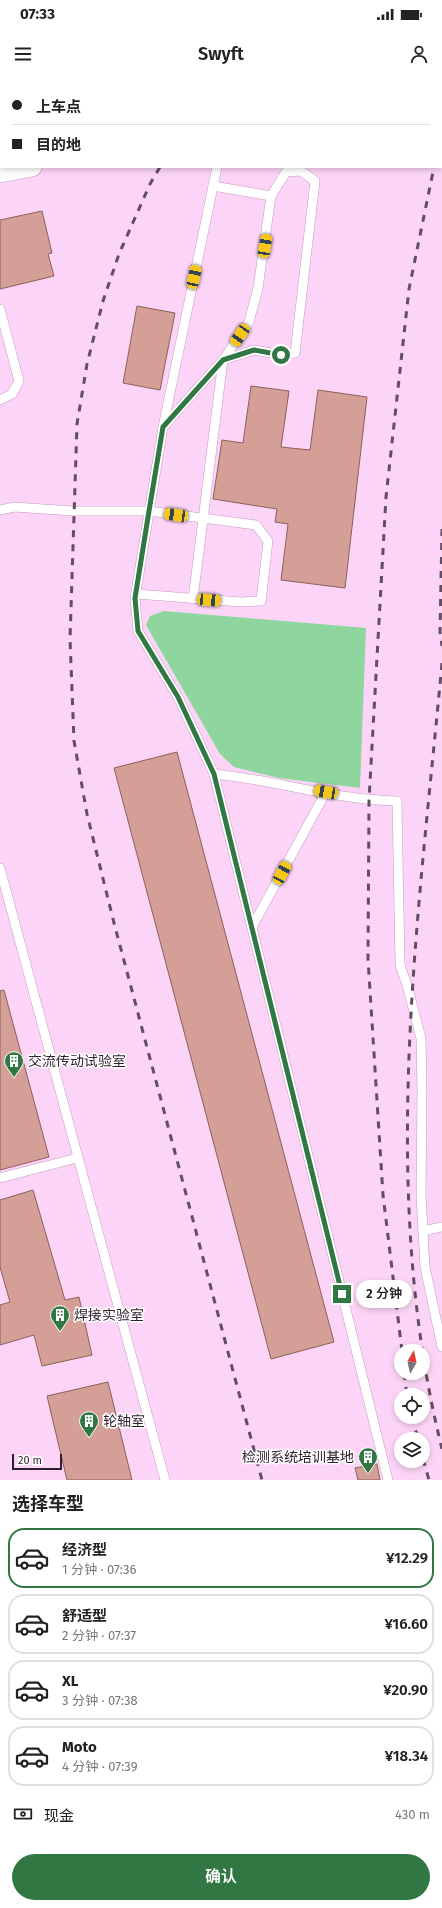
<!DOCTYPE html>
<html lang="zh">
<head>
<meta charset="utf-8">
<style>
  :root { --surface:#fff; --page:#f2f2f2; --text:#222; --muted:#767676; --line:#e0e0e0; --accent:#307744 }
  body { margin:0; font-family:"Fira Sans","Noto Sans SC",sans-serif; background:var(--page); color:var(--text); height:100vh; display:flex; flex-direction:column; font-size:15px; white-space:nowrap }
  * { box-sizing:border-box; margin:0 }
  p { font-size:13px; color:var(--muted) }
  .icon { flex:none; width:22px; height:22px; fill:none; stroke:currentColor; stroke-width:2; stroke-linecap:round; stroke-linejoin:round }
  .map { position:relative; height:1400px; overflow:hidden }
  .side { display:flex; flex-direction:column; background:var(--surface); flex:1 }
  .side>* { flex:none }
  .top-card { position:absolute; left:0px; top:0px; width:442px; height:88px; box-shadow:0 2px 6px #0003; display:grid; align-content:center; height:88px; padding:0 12px; background:var(--surface) }
  .needle { width:26px; rotate:9deg }
  .tools { position:absolute; left:394px; top:1264px; display:grid; gap:8px }
  .tools a { display:grid; place-items:center; width:36px; height:36px; border-radius:50%; background:var(--surface); box-shadow:0 2px 6px #0003; font-size:20px }
  .scale { position:absolute; left:12px; bottom:10px; width:50px; box-sizing:border-box; padding-left:4px; border:2px solid #2d1f2c; border-top:0; font-size:11px; line-height:14px; white-space:nowrap; color:#2d1f2c; -webkit-text-stroke:3px #fff; paint-order:stroke }
  .end { position:absolute; width:18px; height:18px; margin:-9px; border:5px solid #307744; background:#fff; box-shadow:0 0 0 2px #fff }
  .from { border-radius:50% }
  .bubble { position:absolute; height:28px; border-radius:14px; background:var(--surface); box-shadow:0 2px 6px #0003; font-size:13px; font-weight:600; line-height:28px; text-align:center }
  .car { position:absolute; width:12px; height:24px; margin:-12px -6px; border-radius:5px; box-shadow:0 0 3px 1px #0007; background:linear-gradient(#f5c518 24%,#345 0 40%,#f5c518 0 76%,#345 0 86%,#f5c518 0) }
  .top-card b { display:flex; align-items:center; gap:14px; height:38px; font-size:15px }
  .top-card b+b { border-top:1px solid var(--line) }
  .top-card i { width:10px; height:10px; background:var(--text) }
  ul { padding:0; list-style:none }
  li { display:flex; align-items:center; gap:12px; height:60px; margin:0 8px 6px; padding:0 4px; border:2px solid var(--line); border-radius:16px }
  li div { flex:1 }
  li b { display:block; font-size:15px }
  li em { font-style:normal; font-weight:600 }
  li.selected { border-color:var(--accent) }
  li>.icon { width:36px; height:36px; stroke-width:1.5 }
  h2 { padding:0 12px; font-size:18px; line-height:48px }
  .pay { display:flex; align-items:center; gap:10px; height:44px; padding:0 12px; font-size:15px }
  .pay p { margin-inline-start:auto }
  .button { display:flex; gap:8px; margin-top:auto; padding:8px 12px }
  .button a { flex:1; height:46px; border-radius:24px; background:var(--accent); color:#fff; font-size:16px; font-weight:600; line-height:46px; text-align:center }
  .status { display:flex; justify-content:space-between; align-items:center; height:28px; padding:0 20px; background:var(--surface); direction:ltr }
  .status svg { height:11px; fill:currentColor }
  header { display:flex; justify-content:space-between; align-items:center; height:52px; padding:0 12px; background:var(--surface); font-size:18px; font-weight:600 }
  .map>svg:first-child { display:block }
  .green { fill:#8ed69d }
  .building { fill:#d39f96; stroke:#8e5f57 }
  .lines { fill:none; stroke-linecap:round; stroke-linejoin:round }
  .lane-casing { stroke:#c29cbe; stroke-width:10 }
  .street-casing { stroke:#c29cbe; stroke-width:20 }
  .lane { stroke:#fff; stroke-width:9 }
  .street { stroke:#fff; stroke-width:19 }
  .rail { stroke:#624e60; stroke-width:3; stroke-dasharray:7 7; stroke-linecap:butt }
  .route { stroke:#307744; stroke-width:5 }
  .labels { text-anchor:middle; dominant-baseline:central; stroke-width:3; stroke-linejoin:round; paint-order:stroke }
  .poi-label { font-size:14px; fill:#2d1f2c; stroke:#fff; text-anchor:start }
</style>
</head>
<body>
<div class="status"><b>07:33</b><svg viewBox="0 0 49 12"><path d="M0 12V9h3v3zM5 12V6h3v6zM10 12V3h3v9zM15 12V0h3v12zM26 1h20v11H26zM47 4h2v5h-2z"/></svg></div>
<header><svg class="icon" aria-label="menu" viewBox="0 0 24 24"><path d="M4 6h16M4 12h16M4 18h16"/></svg>Swyft<svg class="icon" aria-label="person" viewBox="0 0 24 24"><circle cx="12" cy="8" r="4"/><path d="M4 21q1-7 8-7t8 7"/></svg></header>
<div class="map">
<svg width="442" height="1400" viewBox="0 0 442 1400">
  <rect width="100%" height="100%" fill="#fcd4f7"/>
  <!-- green -->
  <path class="green" d="M164 531 366 548 360 708 279 698 234 687 220 674 146 545 150 536Z"/>
  <!-- building -->
  <g class="building">
    <path d="M42 131 52 173 48 174 54 196 0 209V140Z"/>
    <path d="M137 226 175 233 160 310 123 303Z"/>
    <path d="M251 306 289 311 281 367 310 370 318 310 367 317 345 508 281 500 288 444 275 442 277 429 213 419 222 360 243 363Z"/>
    <path d="M177 672 334 1262 271 1279 114 688Z"/>
    <path d="M4 910 49 1077 0 1090V911Z"/>
    <path d="M33 1110 65 1220 79 1217 92 1275 42 1286 34 1255 0 1265V1225L10 1222 0 1187V1120Z"/>
    <path d="M108 1302 132 1400H67L47 1316Z"/>
    <path d="M377 1384 380 1400H358L355 1388Z"/>
  </g>
  <g class="lines">
    <defs>
      <g id="lane">
        <path d="M265 1 266 0"/>
        <path d="M217 87 163 347 135 518 138 551 178 617 214 694C276 700 336 720 397 721L400 885 407 905 421 958 422 1010 421 1115 425 1187 442 1267"/>
        <path d="M213 106 271 116"/>
        <path d="M0 229 19 301 12 314 0 320"/>
        <path d="M163 347 223 280 254 270 281 275 295 273 315 101 301 91 286 92 271 116 258 208 249 242 223 280 193 519"/>
        <path d="M0 430 14 427 73 431H149L256 445 268 461 261 521 241 522 136 514"/>
        <path d="M214 694 388 1400"/>
        <path d="M0 788 165 1400"/>
        <path d="M252 847 326 712"/>
        <path d="M0 1098 77 1078"/>
        <path d="M423 1151 442 1147"/>
      </g>
      <g id="street">
        <path d="M0 1 1 2"/>
        <path d="M0 93 32 87"/>
      </g>
    </defs>
    <!-- lane casing -->
    <use href="#lane" class="lane-casing"/>
    <!-- street casing -->
    <use href="#street" class="street-casing"/>
    <!-- lane -->
    <use href="#lane" class="lane"/>
    <!-- street -->
    <use href="#street" class="street"/>
    <!-- rail -->
    <g class="rail">
      <path d="M212 1 213 0"/>
      <path d="M441 49 442 44"/>
      <path d="M160 87 150 104 119 174 103 221 87 284 77 344 70 559 74 661 87 734 114 843 262 1400"/>
      <path d="M442 449 440 552 442 566"/>
      <path d="M442 583C418 843 378 1112 442 1369"/>
      <path d="M402 1271 383 1115 368 879 369 720 386 417 409 209 434 87"/>
      <path d="M404 1293 407 1315"/>
      <path d="M412 1337 418 1359"/>
      <path d="M423 1379 429 1400"/>
    </g>
  </g>
  <g class="lines">
    <!-- route -->
    <path class="route" d="M281 275 254 270 223 280 163 347 149 431 135 518 138 551 178 617 214 694 342 1214"/>
  </g>
  <!-- icons -->
  <defs>
    <symbol id="building-pin" viewBox="-11 -11 22 30"><path d="M0 17L-7.5 6A9.5 9.5 0 1 1 7.5 6Z" fill="#307744" stroke="#fff"/><path d="M-4-6H4V6H1V3H-1V6H-4ZM-2.5-4.3h1.7v1.8h-1.7ZM.8-4.3h1.7v1.8H.8ZM-2.5-1h1.7V.8h-1.7ZM.8-1h1.7V.8H.8Z" fill="#fff"/></symbol>
  </defs>
  <g fill-rule="evenodd">
    <use href="#building-pin" x="3" y="970" width="22" height="30"/>
    <use href="#building-pin" x="49" y="1224" width="22" height="30"/>
    <use href="#building-pin" x="78" y="1330" width="22" height="30"/>
    <use href="#building-pin" x="357" y="1366" width="22" height="30"/>
  </g>
  <g class="labels">
    <!-- poi labels -->
    <g class="poi-label">
      <text x="28" y="981">交流传动试验室</text>
      <text x="74" y="1235">焊接实验室</text>
      <text x="103" y="1341">轮轴室</text>
      <text x="354" y="1377" text-anchor="end">检测系统培训基地</text>
    </g>
  </g>
</svg>
<div class="tools">
<a><svg class="needle" viewBox="-14 -14 28 28"><path d="M0-13l5 13h-10z" fill="#e53935"/><path d="M0 13l5-13h-10z" fill="#767676"/></svg></a>
<a><svg class="icon" aria-label="locate" viewBox="0 0 24 24"><circle cx="12" cy="12" r="6"/><path d="M12 2v4M12 18v4M2 12h4M18 12h4"/></svg></a>
<a><svg class="icon" aria-label="layers" viewBox="0 0 24 24"><path d="M12 4l9 5-9 5-9-5zM3 14l9 5 9-5"/></svg></a>
</div>
<div class="scale">20 m</div>
<i class="end from" style="left:281px;top:275px"></i>
<i class="end" style="left:342px;top:1214px"></i>
<div class="bubble" style="left:356px;top:1200px;width:56px">2 分钟</div>
<i class="car" style="left:265px;top:166px;rotate:9deg"></i>
<i class="car" style="left:194px;top:197px;rotate:12deg"></i>
<i class="car" style="left:240px;top:255px;rotate:214deg"></i>
<i class="car" style="left:176px;top:435px;rotate:278deg"></i>
<i class="car" style="left:209px;top:520px;rotate:94deg"></i>
<i class="car" style="left:326px;top:712px;rotate:280deg"></i>
<i class="car" style="left:282px;top:793px;rotate:28deg"></i>
<div class="top-card">
<b><i class="from"></i>上车点</b>
<b><i></i>目的地</b>
</div>
</div>
<section class="side">
<h2>选择车型</h2>
<ul>
<li class="selected"><svg class="icon" aria-label="car" viewBox="0 0 24 24"><path d="M5 17H2v-5l4-1 3-4h7l3 4 3 1v5h-3M9 17h6M6 11h13"/><circle cx="7" cy="17" r="2"/><circle cx="17" cy="17" r="2"/></svg><div><b>经济型</b><p>1 分钟 · 07:36</p></div><em>¥12.29</em></li>
<li><svg class="icon" aria-label="car" viewBox="0 0 24 24"><path d="M5 17H2v-5l4-1 3-4h7l3 4 3 1v5h-3M9 17h6M6 11h13"/><circle cx="7" cy="17" r="2"/><circle cx="17" cy="17" r="2"/></svg><div><b>舒适型</b><p>2 分钟 · 07:37</p></div><em>¥16.60</em></li>
<li><svg class="icon" aria-label="car" viewBox="0 0 24 24"><path d="M5 17H2v-5l4-1 3-4h7l3 4 3 1v5h-3M9 17h6M6 11h13"/><circle cx="7" cy="17" r="2"/><circle cx="17" cy="17" r="2"/></svg><div><b>XL</b><p>3 分钟 · 07:38</p></div><em>¥20.90</em></li>
<li><svg class="icon" aria-label="car" viewBox="0 0 24 24"><path d="M5 17H2v-5l4-1 3-4h7l3 4 3 1v5h-3M9 17h6M6 11h13"/><circle cx="7" cy="17" r="2"/><circle cx="17" cy="17" r="2"/></svg><div><b>Moto</b><p>4 分钟 · 07:39</p></div><em>¥18.34</em></li>
</ul>
<div class="pay"><svg class="icon" aria-label="cash" viewBox="0 0 24 24"><path d="M3 7h18v10H3z"/><circle cx="12" cy="12" r="2"/></svg>现金<p>430 m</p></div>
<div class="button"><a>确认</a></div>
</section>
</body>
</html>
